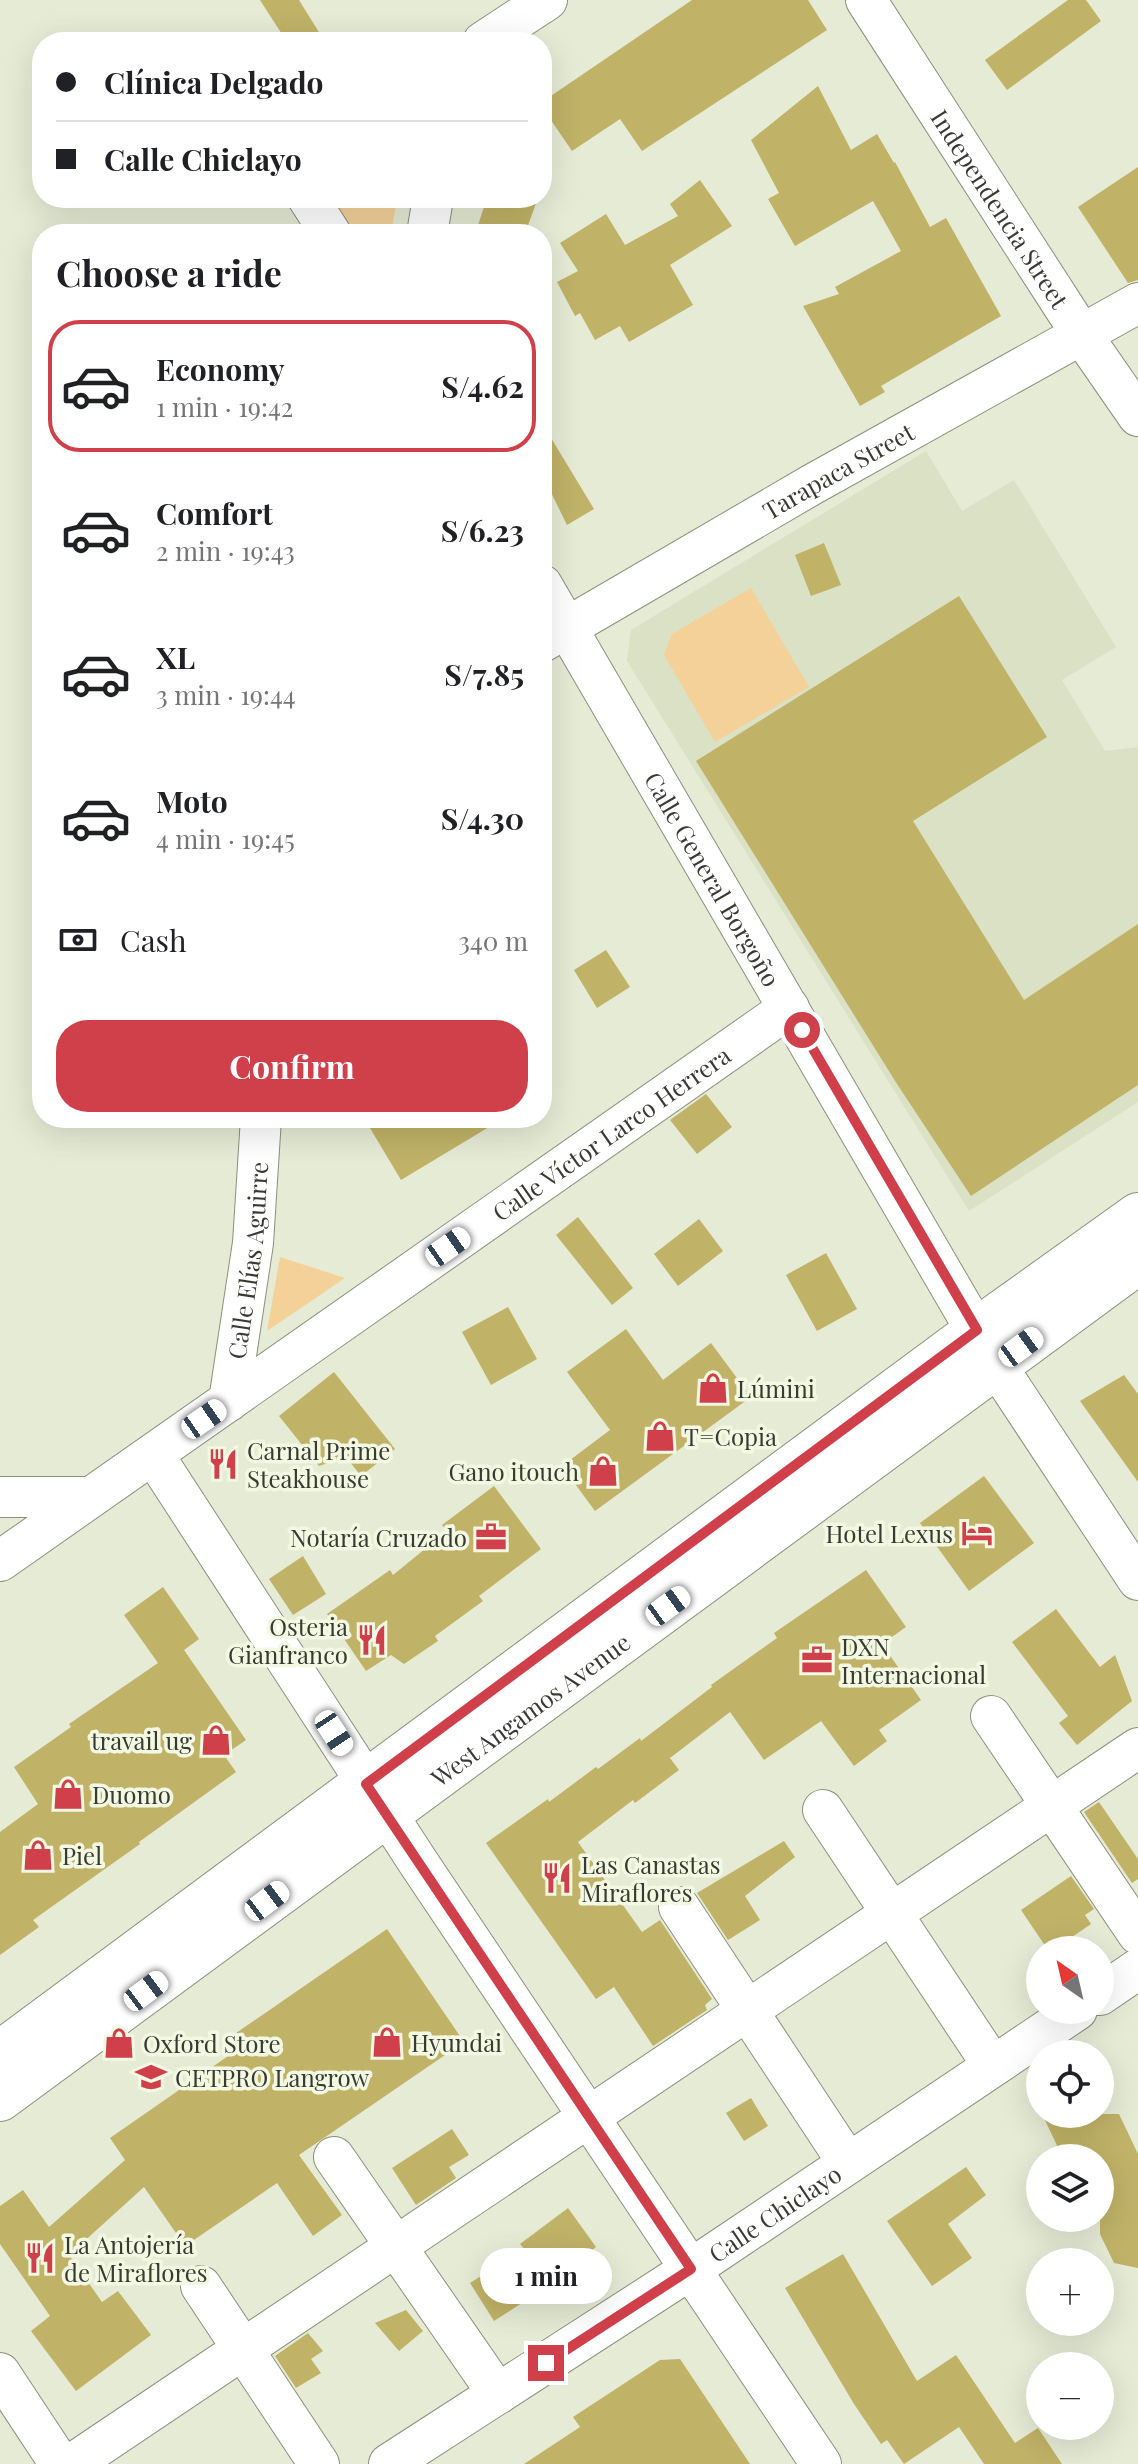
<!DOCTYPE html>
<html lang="en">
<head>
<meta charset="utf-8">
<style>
  :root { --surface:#fff; --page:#f2f2f2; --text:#202124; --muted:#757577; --line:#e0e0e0; --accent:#d0404a }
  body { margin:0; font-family:"Playfair Display",serif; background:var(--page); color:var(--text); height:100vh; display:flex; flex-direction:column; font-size:30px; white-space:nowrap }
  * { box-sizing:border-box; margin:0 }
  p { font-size:26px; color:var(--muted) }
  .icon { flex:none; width:44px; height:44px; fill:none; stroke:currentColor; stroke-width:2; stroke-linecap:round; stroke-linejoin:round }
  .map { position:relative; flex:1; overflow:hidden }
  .side { position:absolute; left:32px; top:224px; width:520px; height:904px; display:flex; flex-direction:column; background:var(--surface); border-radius:32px; box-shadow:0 8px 32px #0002 }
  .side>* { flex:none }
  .hud { position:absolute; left:32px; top:32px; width:520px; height:176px; border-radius:32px; box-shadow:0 8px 32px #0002; display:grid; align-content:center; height:176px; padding:0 24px; background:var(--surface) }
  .needle { width:52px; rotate:326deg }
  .controls { position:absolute; left:1026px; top:1936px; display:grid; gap:16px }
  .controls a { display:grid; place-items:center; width:88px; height:88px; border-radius:50%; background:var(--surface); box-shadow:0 8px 32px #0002; font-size:40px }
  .end { position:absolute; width:36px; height:36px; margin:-18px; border:10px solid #d0404a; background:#fff; box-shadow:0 0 0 4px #fff }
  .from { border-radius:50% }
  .bubble { position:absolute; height:56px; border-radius:28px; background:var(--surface); box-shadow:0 8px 32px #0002; font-size:26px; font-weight:700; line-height:56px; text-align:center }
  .car { position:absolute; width:24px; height:48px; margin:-24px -12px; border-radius:10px; box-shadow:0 0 6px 2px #0007; background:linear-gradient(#fff 24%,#345 0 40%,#fff 0 76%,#345 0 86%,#fff 0) }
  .hud b { display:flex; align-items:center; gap:28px; height:76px; font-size:30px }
  .hud b+b { border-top:2px solid var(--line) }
  .hud i { width:20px; height:20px; background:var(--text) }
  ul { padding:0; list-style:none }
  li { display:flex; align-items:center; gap:24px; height:132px; margin:0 16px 12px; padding:0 8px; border:4px solid transparent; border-radius:32px }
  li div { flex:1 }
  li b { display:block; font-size:30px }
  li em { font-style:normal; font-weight:700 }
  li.current { border-color:var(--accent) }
  li>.icon { width:72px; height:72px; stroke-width:1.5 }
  h2 { padding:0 24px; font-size:36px; line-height:96px }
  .pay { display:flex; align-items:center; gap:20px; height:88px; padding:0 24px; font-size:30px }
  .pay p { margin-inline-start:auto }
  .action { display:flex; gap:16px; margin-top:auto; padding:16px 24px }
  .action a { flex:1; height:92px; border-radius:32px; background:var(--accent); color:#fff; font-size:32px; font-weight:700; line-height:92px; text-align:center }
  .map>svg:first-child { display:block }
  .built { fill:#dae1c4 }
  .green { fill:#f4d199 }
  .building { fill:#c0b267 }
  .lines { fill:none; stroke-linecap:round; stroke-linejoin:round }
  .street-casing { stroke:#8b907c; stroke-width:42 }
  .primary-casing { stroke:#8b907c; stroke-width:46 }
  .street { stroke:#fff; stroke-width:40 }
  .primary { stroke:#fff; stroke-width:44 }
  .route { stroke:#d0404a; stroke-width:10 }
  .labels { text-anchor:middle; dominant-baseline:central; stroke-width:7; stroke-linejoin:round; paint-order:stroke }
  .street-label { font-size:24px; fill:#393b32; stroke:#f2f8e2 }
  .poi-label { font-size:24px; fill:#393b32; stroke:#f2f8e2; text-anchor:start }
</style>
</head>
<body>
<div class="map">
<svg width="1138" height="2464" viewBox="0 0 1138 2464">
  <rect width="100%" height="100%" fill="#e5ebd5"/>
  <!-- built -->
  <path class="built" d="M926 451 962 511 1014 480 1116 647 1062 680 1105 751 1138 747V1102L969 1211 627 661 631 630Z"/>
  <!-- green -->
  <g class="green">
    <path d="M332 198H397L391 234H353Z"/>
    <path d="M751 588 809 687 715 742 664 655 672 634Z"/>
    <path d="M280 1257 345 1278 267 1331Z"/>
  </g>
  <!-- building -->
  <g class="building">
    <path d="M260 0H299L325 42H287Z"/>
    <path d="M692 0H808L827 30 642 151 620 119 572 151 542 107V102Z"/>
    <path d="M1068 0H1086L1101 21 1007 90 985 60Z"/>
    <path d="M818 86 851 150 877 134 894 163 895 162 930 227 946 218 1001 316 881 386 885 392 860 406 803 306 839 294 835 287 901 251 873 201 795 246 768 199 779 193 751 140Z"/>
    <path d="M1138 167V280L1128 283 1078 207Z"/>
    <path d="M700 180 732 226 670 265 693 305 629 342 620 326 595 340 580 313 575 316 557 282 578 271 560 243 606 214 625 245 678 216 670 204Z"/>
    <path d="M487 198H538L527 228 518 234H475Z"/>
    <path d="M542 423 594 509 567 525 542 474Z"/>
    <path d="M824 543 841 585 811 596 795 555Z"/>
    <path d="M959 596 1047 737 913 821 1024 1000 1138 924V1085L971 1196 897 1084 696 761Z"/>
    <path d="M606 950 630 987 597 1008 574 970Z"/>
    <path d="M706 1094 732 1127 697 1154 670 1120Z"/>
    <path d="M364 1118H504L401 1180Z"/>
    <path d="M578 1217 633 1288 612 1305 556 1235Z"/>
    <path d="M699 1219 723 1251 678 1286 654 1254Z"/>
    <path d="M826 1253 857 1309 817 1331 786 1275Z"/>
    <path d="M508 1307 537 1359 491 1385 462 1332Z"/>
    <path d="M626 1329 663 1380 711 1343 751 1397 595 1511 562 1466 610 1430 567 1372Z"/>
    <path d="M334 1372 395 1449 361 1476 346 1457 319 1466 279 1416Z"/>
    <path d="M1124 1375 1138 1394V1482L1080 1401Z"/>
    <path d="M984 1476 1034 1543 969 1591 920 1523Z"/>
    <path d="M494 1486 541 1549 479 1596 483 1601 435 1636 438 1641 404 1664 391 1655 366 1671 327 1614 390 1570 393 1575 447 1531 442 1525Z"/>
    <path d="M303 1556 326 1594 293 1615 269 1579Z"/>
    <path d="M866 1570 906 1627 882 1644 921 1700 879 1730 887 1741 854 1766 821 1721 764 1760 730 1712 670 1758 679 1770 635 1803 633 1800 578 1842 642 1932 660 1920 712 1999 705 2005 707 2010 653 2046 614 1987 596 1999 486 1843 548 1799 549 1802 596 1767 598 1769 640 1738 641 1741 712 1687 711 1685 777 1638 774 1633Z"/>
    <path d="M163 1587 199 1639 184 1650 246 1740 224 1755 236 1772 139 1842 140 1844 33 1920 39 1927 0 1955V1832L38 1804 14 1767 71 1727 69 1724 158 1663 124 1615Z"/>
    <path d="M1056 1609 1100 1667 1115 1655 1132 1701 1077 1745 1059 1723 1068 1716 1012 1642Z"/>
    <path d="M1099 1802 1138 1859V1879L1132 1883 1084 1812Z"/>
    <path d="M784 1841 795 1857 745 1896 760 1920 728 1940 697 1893Z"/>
    <path d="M1071 1876 1094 1909 1085 1915 1091 1924 1053 1950H1048L1021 1910Z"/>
    <path d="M387 1929 464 2042 299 2155 342 2215 313 2236 277 2183 185 2246 144 2187 69 2255 102 2302 118 2291 151 2335 76 2391 31 2331 50 2316 0 2244V2206L23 2190 49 2227 125 2160 110 2138 231 2054 223 2042Z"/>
    <path d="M751 2098 768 2126 744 2141 726 2113Z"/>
    <path d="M1042 2114H1119L1138 2154V2268L1114 2263 1100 2234V2158H1063Z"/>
    <path d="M452 2129 469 2155 449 2167 456 2178 416 2205 392 2168Z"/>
    <path d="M966 2167 986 2195 948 2224 972 2258 932 2286 887 2221Z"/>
    <path d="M568 2208 596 2247 525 2301 494 2321 470 2283 524 2249 520 2244Z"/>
    <path d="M843 2254 917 2381 956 2355 1015 2443 1038 2428 1062 2464H984L959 2427 904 2464 887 2440 881 2444 854 2404 785 2288Z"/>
    <path d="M406 2310 423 2331 399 2351 375 2323Z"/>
    <path d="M308 2333 323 2351 311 2359 321 2373 296 2388 275 2356Z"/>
    <path d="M680 2359 750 2464H524L580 2427 573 2417 660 2360Z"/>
  </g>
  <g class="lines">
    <defs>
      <g id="street">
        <path id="s1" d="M866 0 1082 335 1138 416"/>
        <path d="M483 42 547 0"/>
        <path d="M308 198 331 234"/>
        <path d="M427 234 433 198"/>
        <path id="s2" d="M542 585 996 1365 1138 1580"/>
        <path id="s3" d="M542 642 813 484 1138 303"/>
        <path id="s4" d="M229 1401 253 1243 261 1118"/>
        <path d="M153 1454 418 1862 821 2464"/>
        <path d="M0 1497H90"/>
        <path id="s5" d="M0 1561 789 1008"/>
        <path d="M991 1716 1138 1934"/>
        <path d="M823 1810 993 2066"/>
        <path d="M679 1907 848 2163"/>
        <path d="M1100 1995 1138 1969"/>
        <path d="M334 2157 498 2394"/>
        <path d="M201 2286 319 2464"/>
        <path d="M0 2373 60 2464"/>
        <path d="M72 2464 1138 1748"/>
        <path id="s6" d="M389 2464 691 2269 1077 2010"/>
      </g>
      <g id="primary">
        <path d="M0 2053 977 1330 1138 1215"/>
        <path id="s7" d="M0 2099 1138 1262"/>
      </g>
    </defs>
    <!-- street casing -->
    <use href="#street" class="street-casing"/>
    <!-- primary casing -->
    <use href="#primary" class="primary-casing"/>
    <!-- street -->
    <use href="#street" class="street"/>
    <!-- primary -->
    <use href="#primary" class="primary"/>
  </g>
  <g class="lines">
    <!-- route -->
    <path class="route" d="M546 2363 691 2269 366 1784 977 1330 802 1030"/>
  </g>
  <!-- icons -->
  <defs>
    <symbol id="shop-bare" viewBox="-9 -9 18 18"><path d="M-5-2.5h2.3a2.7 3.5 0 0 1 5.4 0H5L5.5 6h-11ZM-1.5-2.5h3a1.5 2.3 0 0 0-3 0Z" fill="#d0404a" stroke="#f2f8e2" stroke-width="2.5" paint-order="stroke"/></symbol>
    <symbol id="restaurant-bare" viewBox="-9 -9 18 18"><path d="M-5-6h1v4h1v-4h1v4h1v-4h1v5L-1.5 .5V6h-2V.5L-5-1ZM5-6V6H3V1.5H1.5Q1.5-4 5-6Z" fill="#d0404a" stroke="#f2f8e2" stroke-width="2.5" paint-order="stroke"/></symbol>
    <symbol id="hotel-bare" viewBox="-9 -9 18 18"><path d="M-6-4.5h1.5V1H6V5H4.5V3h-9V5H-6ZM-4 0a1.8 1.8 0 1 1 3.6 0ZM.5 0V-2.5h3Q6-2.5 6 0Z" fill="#d0404a" stroke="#f2f8e2" stroke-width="2.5" paint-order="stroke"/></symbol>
    <symbol id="office-bare" viewBox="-9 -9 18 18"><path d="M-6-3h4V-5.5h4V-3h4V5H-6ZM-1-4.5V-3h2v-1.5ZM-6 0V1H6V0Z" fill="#d0404a" stroke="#f2f8e2" stroke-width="2.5" paint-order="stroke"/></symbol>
    <symbol id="university-bare" viewBox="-9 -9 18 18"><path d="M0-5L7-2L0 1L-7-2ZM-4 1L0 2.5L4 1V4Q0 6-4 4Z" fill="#d0404a" stroke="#f2f8e2" stroke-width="2.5" paint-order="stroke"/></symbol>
  </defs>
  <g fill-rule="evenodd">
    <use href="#shop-bare" x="691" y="1366" width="44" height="44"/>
    <use href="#shop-bare" x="638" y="1414" width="44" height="44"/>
    <use href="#restaurant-bare" x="201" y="1442" width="44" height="44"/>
    <use href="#shop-bare" x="581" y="1449" width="44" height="44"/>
    <use href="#hotel-bare" x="955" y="1511" width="44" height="44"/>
    <use href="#office-bare" x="469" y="1515" width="44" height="44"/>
    <use href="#restaurant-bare" x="350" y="1618" width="44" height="44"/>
    <use href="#office-bare" x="795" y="1638" width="44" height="44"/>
    <use href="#shop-bare" x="194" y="1718" width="44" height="44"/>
    <use href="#shop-bare" x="46" y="1772" width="44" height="44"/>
    <use href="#shop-bare" x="16" y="1833" width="44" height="44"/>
    <use href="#restaurant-bare" x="535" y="1856" width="44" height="44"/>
    <use href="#shop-bare" x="365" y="2020" width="44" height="44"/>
    <use href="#shop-bare" x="97" y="2021" width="44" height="44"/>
    <use href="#university-bare" x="129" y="2055" width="44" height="44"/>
    <use href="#restaurant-bare" x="18" y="2236" width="44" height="44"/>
  </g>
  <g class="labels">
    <!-- street labels -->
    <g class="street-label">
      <text stroke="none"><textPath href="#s1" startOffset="248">Independencia Street</textPath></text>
      <text stroke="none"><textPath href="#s3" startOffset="342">Tarapaca Street</textPath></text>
      <text stroke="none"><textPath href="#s2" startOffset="340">Calle General Borgoño</textPath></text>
      <text stroke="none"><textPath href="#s5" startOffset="746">Calle Víctor Larco Herrera</textPath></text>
      <text stroke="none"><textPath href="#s4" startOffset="142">Calle Elías Aguirre</textPath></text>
      <text stroke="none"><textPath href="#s7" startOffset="658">West Angamos Avenue</textPath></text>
      <text stroke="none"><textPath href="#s6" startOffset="460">Calle Chiclayo</textPath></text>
    </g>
    <!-- poi labels -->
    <g class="poi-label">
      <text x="737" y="1388">Lúmini</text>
      <text x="684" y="1436">T=Copia</text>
      <text x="247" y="1450">Carnal Prime<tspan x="247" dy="28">Steakhouse</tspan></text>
      <text x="579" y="1471" text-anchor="end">Gano itouch</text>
      <text x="953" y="1533" text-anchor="end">Hotel Lexus</text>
      <text x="467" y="1537" text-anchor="end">Notaría Cruzado</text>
      <text x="348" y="1626" text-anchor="end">Osteria<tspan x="348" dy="28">Gianfranco</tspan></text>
      <text x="841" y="1646">DXN<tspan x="841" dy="28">Internacional</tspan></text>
      <text x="192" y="1740" text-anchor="end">travail ug</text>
      <text x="92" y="1794">Duomo</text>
      <text x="62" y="1855">Piel</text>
      <text x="581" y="1864">Las Canastas<tspan x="581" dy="28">Miraflores</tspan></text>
      <text x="411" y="2042">Hyundai</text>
      <text x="143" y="2043">Oxford Store</text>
      <text x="175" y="2077">CETPRO Langrow</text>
      <text x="64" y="2244">La Antojería<tspan x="64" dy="28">de Miraflores</tspan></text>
    </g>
  </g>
</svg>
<div class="controls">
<a><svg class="needle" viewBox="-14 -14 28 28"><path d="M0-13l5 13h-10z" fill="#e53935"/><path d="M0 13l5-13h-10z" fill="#757577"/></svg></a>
<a><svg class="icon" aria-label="locate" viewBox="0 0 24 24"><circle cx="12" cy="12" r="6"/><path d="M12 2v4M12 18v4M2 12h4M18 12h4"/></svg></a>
<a><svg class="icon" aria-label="layers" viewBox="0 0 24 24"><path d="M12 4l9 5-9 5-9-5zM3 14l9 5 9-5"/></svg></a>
<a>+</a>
<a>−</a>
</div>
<i class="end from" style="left:802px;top:1030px"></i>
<i class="end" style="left:546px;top:2363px"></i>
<div class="bubble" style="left:480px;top:2248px;width:132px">1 min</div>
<i class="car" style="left:448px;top:1247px;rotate:55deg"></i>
<i class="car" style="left:1021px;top:1347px;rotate:54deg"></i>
<i class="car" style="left:204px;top:1419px;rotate:55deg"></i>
<i class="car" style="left:668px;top:1606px;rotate:54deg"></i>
<i class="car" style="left:334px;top:1733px;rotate:147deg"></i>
<i class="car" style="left:267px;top:1901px;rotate:53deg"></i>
<i class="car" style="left:146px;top:1991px;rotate:53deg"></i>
<div class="hud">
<b><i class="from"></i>Clínica Delgado</b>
<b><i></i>Calle Chiclayo</b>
</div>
<section class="side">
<h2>Choose a ride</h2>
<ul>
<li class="current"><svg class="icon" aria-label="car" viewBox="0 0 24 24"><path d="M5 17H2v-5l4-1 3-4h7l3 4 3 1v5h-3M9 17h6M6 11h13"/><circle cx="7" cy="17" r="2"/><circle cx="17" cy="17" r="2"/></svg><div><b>Economy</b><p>1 min · 19:42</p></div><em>S/4.62</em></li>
<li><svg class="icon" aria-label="car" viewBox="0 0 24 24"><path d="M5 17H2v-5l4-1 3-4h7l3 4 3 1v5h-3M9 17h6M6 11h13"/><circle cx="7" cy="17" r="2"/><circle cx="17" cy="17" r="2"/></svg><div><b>Comfort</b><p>2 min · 19:43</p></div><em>S/6.23</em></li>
<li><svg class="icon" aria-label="car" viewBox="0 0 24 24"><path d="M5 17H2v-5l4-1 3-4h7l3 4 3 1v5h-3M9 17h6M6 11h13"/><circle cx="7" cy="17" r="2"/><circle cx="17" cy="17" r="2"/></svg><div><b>XL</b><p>3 min · 19:44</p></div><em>S/7.85</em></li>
<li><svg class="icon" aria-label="car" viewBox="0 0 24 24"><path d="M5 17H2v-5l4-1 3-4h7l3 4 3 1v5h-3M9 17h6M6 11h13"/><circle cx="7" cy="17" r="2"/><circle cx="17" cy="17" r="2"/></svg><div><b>Moto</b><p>4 min · 19:45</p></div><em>S/4.30</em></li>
</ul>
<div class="pay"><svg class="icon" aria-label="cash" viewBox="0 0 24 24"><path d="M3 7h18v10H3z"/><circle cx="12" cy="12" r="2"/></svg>Cash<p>340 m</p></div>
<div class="action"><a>Confirm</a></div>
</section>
</div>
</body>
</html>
